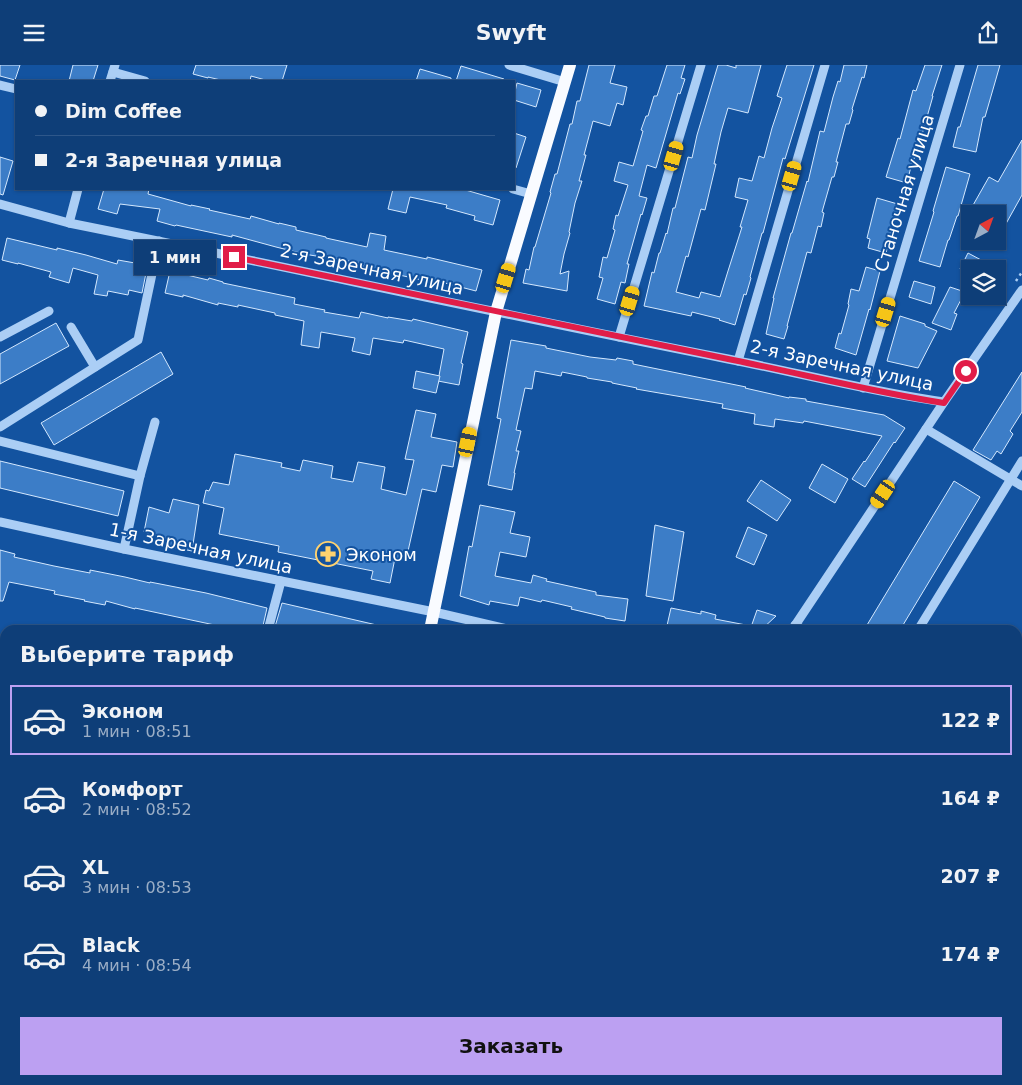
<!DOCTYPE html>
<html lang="ru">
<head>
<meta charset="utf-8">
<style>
  :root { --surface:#0e3e78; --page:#1c4980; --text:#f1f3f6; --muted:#9baec6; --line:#2e578a; --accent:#bca0f2 }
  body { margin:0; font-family:"DejaVu Sans",sans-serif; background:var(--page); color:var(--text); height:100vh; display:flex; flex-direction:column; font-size:19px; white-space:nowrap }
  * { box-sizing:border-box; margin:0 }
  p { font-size:16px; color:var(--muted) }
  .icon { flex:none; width:28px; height:28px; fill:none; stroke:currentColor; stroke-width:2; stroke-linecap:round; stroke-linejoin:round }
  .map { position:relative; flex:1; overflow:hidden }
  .details { position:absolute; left:0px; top:560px; width:1022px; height:460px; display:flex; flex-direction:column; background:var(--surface); border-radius:15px 15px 0 0; box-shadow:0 1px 4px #0004,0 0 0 1px var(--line) }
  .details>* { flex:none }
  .top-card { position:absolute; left:15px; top:15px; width:500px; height:110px; border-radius:0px; box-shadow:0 1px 4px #0004,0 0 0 1px var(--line); display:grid; align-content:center; height:110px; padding:0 20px; background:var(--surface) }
  .needle { width:32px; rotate:41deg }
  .tools { position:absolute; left:961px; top:140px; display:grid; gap:10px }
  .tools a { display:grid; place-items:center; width:45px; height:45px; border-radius:0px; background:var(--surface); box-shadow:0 1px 4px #0004,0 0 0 1px var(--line); font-size:25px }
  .end { position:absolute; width:22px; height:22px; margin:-11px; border:6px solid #e11d48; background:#fff; box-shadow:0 0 0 2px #fff }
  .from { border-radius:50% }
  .bubble { position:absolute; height:35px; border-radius:0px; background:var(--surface); box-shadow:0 1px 4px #0004,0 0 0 1px var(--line); font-size:16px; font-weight:700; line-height:35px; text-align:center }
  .car { position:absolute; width:15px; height:30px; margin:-15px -8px; border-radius:6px; box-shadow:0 0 4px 1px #0007; background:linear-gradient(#f5c518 24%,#345 0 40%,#f5c518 0 76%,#345 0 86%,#f5c518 0) }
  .top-card b { display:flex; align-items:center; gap:18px; height:48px; font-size:19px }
  .top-card b+b { border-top:1px solid var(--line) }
  .top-card i { width:12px; height:12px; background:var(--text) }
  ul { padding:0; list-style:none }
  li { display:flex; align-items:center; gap:15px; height:70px; margin:0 10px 8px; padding:0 10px; border:2px solid transparent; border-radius:0px }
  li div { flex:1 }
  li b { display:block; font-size:19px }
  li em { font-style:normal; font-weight:700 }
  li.active { border-color:var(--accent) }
  li>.icon { width:45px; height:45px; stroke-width:1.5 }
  h2 { padding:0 20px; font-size:22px; line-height:60px }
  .action { display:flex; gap:10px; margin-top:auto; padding:10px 20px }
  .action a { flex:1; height:58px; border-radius:0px; background:var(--accent); color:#111; font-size:20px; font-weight:700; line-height:58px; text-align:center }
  header { display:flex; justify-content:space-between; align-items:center; height:65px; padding:0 20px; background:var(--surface); font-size:22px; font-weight:700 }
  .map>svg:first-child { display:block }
  .water { fill:#2e5d95; stroke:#9dc9f7 }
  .building { fill:#3c7dc7; stroke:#d4e8fe }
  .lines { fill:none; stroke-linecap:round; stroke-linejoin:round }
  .path { stroke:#abcef5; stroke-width:2.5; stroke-dasharray:2.5 4; stroke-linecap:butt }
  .minor { stroke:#abcef5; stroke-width:9 }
  .major { stroke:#f9fbff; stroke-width:12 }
  .route { stroke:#e11d48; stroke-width:6 }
  .labels { text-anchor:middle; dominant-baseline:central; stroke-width:4; stroke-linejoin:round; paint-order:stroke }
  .street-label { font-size:18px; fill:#fff; stroke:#1353a0 }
  .poi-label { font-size:18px; fill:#fff; stroke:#1353a0; text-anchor:start }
</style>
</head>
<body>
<header><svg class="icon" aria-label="menu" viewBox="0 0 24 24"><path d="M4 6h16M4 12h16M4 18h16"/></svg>Swyft<svg class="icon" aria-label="share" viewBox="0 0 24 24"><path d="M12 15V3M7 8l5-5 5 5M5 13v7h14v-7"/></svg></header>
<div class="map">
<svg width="1022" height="1020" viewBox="0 0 1022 1020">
  <rect width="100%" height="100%" fill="#1353a0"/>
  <!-- water -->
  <path class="water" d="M0 914 5 928V1015H36L37 1020H0Z"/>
  <!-- building -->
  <g class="building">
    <path d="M0 0H20L15 15 0 11Z"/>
    <path d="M73 0H98L93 16H69Z"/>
    <path d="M196 0H287L282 16H269L251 11 250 16H225L208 12V13L193 9Z"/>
    <path d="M589 0H615L610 18 627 22 623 40 617 38 610 61 593 56 584 90H586L579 116H582L575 138 569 167 570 168 564 189 560 209 569 206 567 226 523 218 526 204 529 205 534 182H535L551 128 550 127 555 109H557L570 59H572L577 36H580Z"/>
    <path d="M667 0H685L681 13 685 14 680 29 678 28 656 103 647 100 639 131 647 133 642 150 641 149 627 199H629L625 218 621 217 615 239 597 234 603 213 599 212 603 192 607 193 615 165 613 164 616 150 618 151 628 120 614 116 619 97 633 101 643 66 641 65 646 51H648L654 31H657Z"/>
    <path d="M718 0H726L736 3V0H761L748 48 728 43 721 67 714 99H716L705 145 701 144 688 192 686 191 676 227 699 233 701 227 720 232 728 206 742 162H740L748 135 735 132 739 113 752 116 759 91 764 93 772 63 782 33 777 31 787 0H814L785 94 783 93 763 168H762L750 212 751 213 746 230 744 229 735 260 719 255 720 254 692 247 691 251 644 241 652 207 654 208 659 188H660L666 168 667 169 673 143H675L688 92 692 93 697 70Z"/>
    <path d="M844 0H867L864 13 862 12 852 44 853 45 849 59H846L836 97H838L834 112H832L822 147 824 148 821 162 818 161 811 188 807 187 787 261H788L784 274 766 269 774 233H773L791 168H792L807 116 808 117 820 66 824 67 833 32 838 16 840 17Z"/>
    <path d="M925 0H942L932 31H933L921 73 914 94 913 93 907 118 886 112 898 73 900 74 913 25 916 26Z"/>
    <path d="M978 0H1000L985 52H983L976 87 953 82 958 62H960Z"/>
    <path d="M461 1 504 14 503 16H456Z"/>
    <path d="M420 4 451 13V16H416Z"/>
    <path d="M517 18 541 25 536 42 514 35V31Z"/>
    <path d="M514 68 526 72 516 103H514Z"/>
    <path d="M1022 75V130L998 173V149H968L989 112 998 117Z"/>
    <path d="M0 92 13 96 3 130 0 129Z"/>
    <path d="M946 102 970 109 958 151H957L949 175H948L940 202 919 196 934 147 933 146Z"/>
    <path d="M104 124H149L148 129 191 141V140L210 144 209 145 250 154 251 151 279 159V158L296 162V165L326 172V173L367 182 370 168 386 171 384 185 427 194V192L482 205 476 226 441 217 440 219 363 202 364 199 322 191V192L304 189 276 182 232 170V172L176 160 175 161 157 156 160 144 120 139 117 149 98 144Z"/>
    <path d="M393 124H462L500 135 493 160 474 155 475 151 446 143 447 140 410 132 406 148 388 144Z"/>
    <path d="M877 133 901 140 896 156 894 155 886 188 868 183 870 174 867 173Z"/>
    <path d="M7 173 57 185V183L86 190 117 199 118 195 135 198V200L147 203 142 228 129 225 128 230 108 226 107 231 94 229 98 210 73 203 69 218 49 212 51 207 18 198V199L2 195Z"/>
    <path d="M968 188 983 196 979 204H960Z"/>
    <path d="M866 202 880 206 870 245 869 244 856 290 835 283 839 268 841 269 849 240 848 239 851 224 859 226Z"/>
    <path d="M170 206 208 215 209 213 223 217V218L295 233 294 239 325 245 324 247 359 253 361 247 388 253V252L412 256 413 254 468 267 461 298 463 299 459 320 438 316 444 284 404 275 403 278 373 273 370 290 352 286 355 273 321 267 319 283 301 280 304 256 275 250V248L238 240V242L218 238V240L183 230V232L165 228Z"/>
    <path d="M914 216 935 222 931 239 909 232Z"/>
    <path d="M950 222 965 227 954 248 957 249 951 265 932 258Z"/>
    <path d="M900 251 925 259V261L937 266 918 303 887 296Z"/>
    <path d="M56 258 69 281 0 319V289Z"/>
    <path d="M511 275 546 281V283L590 292 616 295 617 293 633 296V299L746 322 745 323 789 333V332L806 334V336L884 350 905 363 895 378 894 377 865 422 852 414 864 396 865 397 882 371 804 356 803 358 775 354 774 362 754 359 755 349 722 343 723 339 636 324 637 323 612 318V317L587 313V312L562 307 561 311 535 306 532 324 525 323 516 365 521 366 516 386H519L514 408H515L512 425 488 420 501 354 497 353Z"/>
    <path d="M161 287 173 309 54 380 41 358Z"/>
    <path d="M416 306 440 311 436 328 413 323Z"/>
    <path d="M1022 307V347L1010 366 1013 369 1001 389 997 386 991 395 973 385Z"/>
    <path d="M416 345 436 349 431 372 457 377 453 402 442 400 436 427 422 424 406 495 395 493 390 518 371 514 373 506 278 487 279 481 219 469 224 443 203 438 206 425 209 426 213 417 229 420 235 389 282 398 281 402 300 406 303 395 333 401 331 413 353 417 358 397 385 402 381 424 406 430 414 395 405 394Z"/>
    <path d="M0 396 124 426 118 451 0 423Z"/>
    <path d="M822 399 848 414 835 438 809 423Z"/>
    <path d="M761 415 791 435 777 456 747 436Z"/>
    <path d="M954 416 980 432 900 565H864Z"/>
    <path d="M173 434 199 440 192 486 167 481 168 474 144 467 149 442 169 448Z"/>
    <path d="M480 440 515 447 510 468 530 472 526 492 500 487 495 511 531 518 533 510 547 514 546 516 596 527V530L628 534 625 556 605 553V552L571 544 572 542 542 535 541 537 520 532 518 541 490 536 489 540 460 531 469 481 472 482Z"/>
    <path d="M655 460 684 467 673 536 646 531Z"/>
    <path d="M748 462 767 470 754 500 736 492Z"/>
    <path d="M0 485 15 489 14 492 54 501 90 508V505L125 512 150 518V517L206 528 267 543 262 565H238L135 543V544L106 536 105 540 84 536 85 535 54 529 55 526 9 517 3 536H0Z"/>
    <path d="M282 538 381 561V565H274Z"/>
    <path d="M671 543 701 549V546L716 550 715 554 746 560V565H666Z"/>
    <path d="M757 545 776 551 761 565H750Z"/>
  </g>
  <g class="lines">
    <!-- path -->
    <g class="path">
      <path d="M1016 216 1022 207"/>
      <path d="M1018 722 1022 715"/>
      <path d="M0 842 5 857"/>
      <path d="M1018 969 1022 962"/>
      <path d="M67 1015 70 1020"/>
    </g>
    <!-- minor -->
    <g class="minor">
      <path d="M509 0 565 17"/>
      <path d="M113 7 145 16"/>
      <path d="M110 16 115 0"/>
      <path d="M0 20 16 24"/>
      <path d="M513 124 531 129"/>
      <path d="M0 139 69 158C289 202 508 251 728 294 800 308 871 327 944 337"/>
      <path d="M69 158 78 124"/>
      <path d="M71 262 95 302"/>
      <path d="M0 272 49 246"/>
      <path d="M619 272 701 0"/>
      <path d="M738 296 825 0"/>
      <path d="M863 323 960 0"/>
      <path d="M0 362 138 275 159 176"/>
      <path d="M926 364 1022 421"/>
      <path d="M0 376 140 411 124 484"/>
      <path d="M140 411 155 357"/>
      <path d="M0 457 124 484 434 547 512 565"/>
      <path d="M795 560 804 565"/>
      <path d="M268 565 281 516"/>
      <path d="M792 565 944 337 1022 225"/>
      <path d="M918 565 1022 396"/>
      <path d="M1018 600 1022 593"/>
      <path d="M0 765 5 777"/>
      <path d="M1018 916 1022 919"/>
      <path d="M1018 1007 1022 1009"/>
      <path d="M122 1015 125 1020"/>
      <path d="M560 1015 563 1020"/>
      <path d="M762 1015 785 1020"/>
      <path d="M673 1020 684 1015"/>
      <path d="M983 1020 984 1015"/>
    </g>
    <!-- major -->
    <g class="major">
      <path d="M430 565 496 247 570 0"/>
      <path d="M378 1015 379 1020"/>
    </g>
  </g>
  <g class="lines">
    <!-- route -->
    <path class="route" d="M234 192C400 227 566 262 733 295 803 309 873 327 944 338L966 306"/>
  </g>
  <!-- icons -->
  <defs>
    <symbol id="pharmacy-ring" viewBox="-11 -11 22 22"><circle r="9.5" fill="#1353a0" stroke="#ffd26f" stroke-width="1.5"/><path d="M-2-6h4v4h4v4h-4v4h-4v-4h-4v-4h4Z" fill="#ffd26f"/></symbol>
  </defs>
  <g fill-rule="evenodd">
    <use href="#pharmacy-ring" x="314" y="475" width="28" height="28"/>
  </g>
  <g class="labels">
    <!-- street labels -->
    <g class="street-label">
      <text transform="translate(904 128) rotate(-73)">Станочная улица</text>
      <text transform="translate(372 204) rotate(12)">2-я Заречная улица</text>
      <text transform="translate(842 300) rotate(12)">2-я Заречная улица</text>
      <text transform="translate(201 483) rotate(12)">1-я Заречная улица</text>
    </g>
    <!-- poi labels -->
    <g class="poi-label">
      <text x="346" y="489">Эконом</text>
    </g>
  </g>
</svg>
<div class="tools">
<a><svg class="needle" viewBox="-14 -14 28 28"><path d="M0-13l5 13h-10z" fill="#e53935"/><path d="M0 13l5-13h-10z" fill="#9baec6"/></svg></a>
<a><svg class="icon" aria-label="layers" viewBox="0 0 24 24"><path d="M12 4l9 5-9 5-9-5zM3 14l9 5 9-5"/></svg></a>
</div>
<i class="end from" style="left:966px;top:306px"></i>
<i class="end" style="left:234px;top:192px"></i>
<div class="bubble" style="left:134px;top:175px;width:82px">1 мин</div>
<i class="car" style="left:674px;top:91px;rotate:16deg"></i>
<i class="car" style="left:792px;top:111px;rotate:16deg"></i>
<i class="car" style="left:506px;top:213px;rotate:17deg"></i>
<i class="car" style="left:630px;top:236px;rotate:17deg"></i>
<i class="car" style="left:886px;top:247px;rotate:17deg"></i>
<i class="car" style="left:468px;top:377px;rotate:12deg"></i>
<i class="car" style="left:883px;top:429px;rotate:214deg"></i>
<div class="top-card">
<b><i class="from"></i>Dim Coffee</b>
<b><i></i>2-я Заречная улица</b>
</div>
<section class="details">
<h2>Выберите тариф</h2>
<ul>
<li class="active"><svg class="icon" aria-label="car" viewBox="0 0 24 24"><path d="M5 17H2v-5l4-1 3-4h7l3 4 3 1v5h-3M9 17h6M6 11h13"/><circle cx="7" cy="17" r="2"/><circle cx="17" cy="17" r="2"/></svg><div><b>Эконом</b><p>1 мин · 08:51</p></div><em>122 ₽</em></li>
<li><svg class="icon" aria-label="car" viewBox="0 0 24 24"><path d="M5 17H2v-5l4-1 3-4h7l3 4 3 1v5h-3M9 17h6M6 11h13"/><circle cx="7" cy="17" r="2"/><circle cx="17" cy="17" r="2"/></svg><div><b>Комфорт</b><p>2 мин · 08:52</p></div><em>164 ₽</em></li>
<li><svg class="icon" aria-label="car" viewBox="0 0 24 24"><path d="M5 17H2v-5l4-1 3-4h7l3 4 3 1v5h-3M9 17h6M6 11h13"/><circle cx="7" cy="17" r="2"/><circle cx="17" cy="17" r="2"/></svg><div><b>XL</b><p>3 мин · 08:53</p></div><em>207 ₽</em></li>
<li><svg class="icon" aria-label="car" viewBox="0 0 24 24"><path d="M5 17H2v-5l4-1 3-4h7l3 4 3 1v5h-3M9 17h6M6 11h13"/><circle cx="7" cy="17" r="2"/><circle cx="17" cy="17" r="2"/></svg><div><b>Black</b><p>4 мин · 08:54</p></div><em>174 ₽</em></li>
</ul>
<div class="action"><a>Заказать</a></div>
</section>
</div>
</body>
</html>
